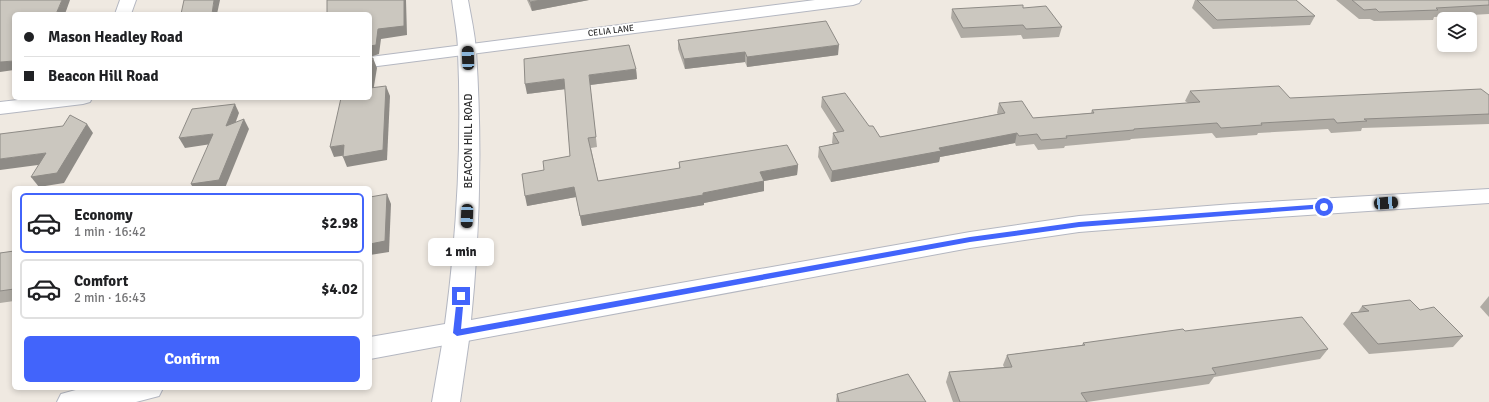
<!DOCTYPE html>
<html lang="en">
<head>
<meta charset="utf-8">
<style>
  :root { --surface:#fff; --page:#f6f6f6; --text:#202124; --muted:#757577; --line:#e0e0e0; --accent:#4264fb }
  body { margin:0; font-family:Signika,sans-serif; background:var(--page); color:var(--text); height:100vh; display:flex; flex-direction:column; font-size:15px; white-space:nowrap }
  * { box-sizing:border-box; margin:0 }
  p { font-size:13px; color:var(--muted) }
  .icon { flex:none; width:22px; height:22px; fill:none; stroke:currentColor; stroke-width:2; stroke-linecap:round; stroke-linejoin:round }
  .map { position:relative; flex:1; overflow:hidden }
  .drawer { position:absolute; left:12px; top:186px; width:360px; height:204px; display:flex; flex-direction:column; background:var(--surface); border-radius:6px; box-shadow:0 2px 6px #0003 }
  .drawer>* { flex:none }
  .guide { position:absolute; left:12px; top:12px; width:360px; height:88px; border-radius:6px; box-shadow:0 2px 6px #0003; display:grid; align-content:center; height:88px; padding:0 12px; background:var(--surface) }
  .controls { position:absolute; left:1437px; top:12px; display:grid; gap:8px }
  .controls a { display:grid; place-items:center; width:40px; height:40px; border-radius:6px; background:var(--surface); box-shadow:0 2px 6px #0003; font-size:20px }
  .end { position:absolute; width:18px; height:18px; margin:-9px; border:5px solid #4264fb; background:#fff; box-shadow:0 0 0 2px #fff }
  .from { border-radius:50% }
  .bubble { position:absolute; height:28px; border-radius:6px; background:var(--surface); box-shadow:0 2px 6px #0003; font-size:13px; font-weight:700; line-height:28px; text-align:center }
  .car { position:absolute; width:12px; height:24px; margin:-12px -6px; border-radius:5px; box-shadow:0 0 3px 1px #0007; background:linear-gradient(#222 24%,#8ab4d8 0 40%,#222 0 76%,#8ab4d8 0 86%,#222 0) }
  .guide b { display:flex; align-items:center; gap:14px; height:38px; font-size:15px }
  .guide b+b { border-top:1px solid var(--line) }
  .guide i { width:10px; height:10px; background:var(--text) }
  ul { padding:7px 0 0; list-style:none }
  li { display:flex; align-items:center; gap:12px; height:60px; margin:0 8px 6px; padding:0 4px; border:2px solid var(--line); border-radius:6px }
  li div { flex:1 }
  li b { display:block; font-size:15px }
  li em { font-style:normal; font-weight:700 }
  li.on { border-color:var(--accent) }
  li>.icon { width:36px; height:36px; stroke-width:1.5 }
  .primary-button { display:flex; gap:8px; margin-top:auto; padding:8px 12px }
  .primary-button a { flex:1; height:46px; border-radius:6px; background:var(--accent); color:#fff; font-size:16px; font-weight:700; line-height:46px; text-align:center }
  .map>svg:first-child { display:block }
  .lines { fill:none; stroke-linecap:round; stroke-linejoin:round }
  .street-casing { stroke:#b4b7c1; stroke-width:2 }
  .secondary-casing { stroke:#b4b7c1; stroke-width:2 }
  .street { fill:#fff; fill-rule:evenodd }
  .secondary { fill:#fff; fill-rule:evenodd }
  .wall { fill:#afaba4 }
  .shaded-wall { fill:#8e8b86 }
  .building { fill:#cbc7bf; stroke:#8e8b86 }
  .route { fill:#4264fb }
  .labels { text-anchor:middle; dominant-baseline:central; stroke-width:3.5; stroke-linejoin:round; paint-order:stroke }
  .far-street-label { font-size:9px; fill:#2e2e2e; stroke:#fff }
  .street-label { font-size:11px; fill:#2e2e2e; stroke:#fff }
</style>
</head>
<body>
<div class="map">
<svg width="1489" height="402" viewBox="0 0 1489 402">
  <rect width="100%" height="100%" fill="#efe9e1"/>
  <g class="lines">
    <defs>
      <g id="street">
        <path d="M120 0H136L131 14H115Z"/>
        <path d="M815 0H861L859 3 853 5 370 67V57Z"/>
        <path d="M35 98H92L90 102 83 104 0 114V102Z"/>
        <path d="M457 323 466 326 470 333 460 402H432L444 333 448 326Z"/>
      </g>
      <g id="secondary">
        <path d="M452 0H468C471 17 475 34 476 51 482 141 480 231 471 320L970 232 1079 216 1233 204 1489 189V203L1233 220 1079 232 970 248 370 359V337L445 324C457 234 462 142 458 51 458 34 454 17 452 0Z"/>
        <path d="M83 388H163L159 396 136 402H57L61 394Z"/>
      </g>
    </defs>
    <!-- street casing -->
    <use href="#street" class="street-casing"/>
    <!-- secondary casing -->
    <use href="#secondary" class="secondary-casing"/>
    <!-- street -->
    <use href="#street" class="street"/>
    <!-- secondary -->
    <use href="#secondary" class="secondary"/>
  </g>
  <!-- wall -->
  <g class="wall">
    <path d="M527 0H589L532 11Z"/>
    <path d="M1195 0H1296L1315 16 1310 25 1213 29 1192 8Z"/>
    <path d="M1336 0H1489V14L1434 17 1433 20 1374 21 1370 19H1359Z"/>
    <path d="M1023 8 1062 27 1059 37 1023 39 1021 35 961 38 951 18 952 9Z"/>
    <path d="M678 40 838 55 747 67 745 62 685 69 678 49Z"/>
    <path d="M636 69 637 79 590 85 597 147 591 148 598 181 679 169V162L798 165 797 175 764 181V191L704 203V205L582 226 576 197 527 206 544 170 570 156 565 89 527 94Z"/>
    <path d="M1190 91 1290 98 1489 95V124L1362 128 1361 131 1331 133 1328 129 1258 133 1257 135 1216 138 1212 133 1131 139 1130 140 1065 146 1064 148 1038 150 1034 144 1016 146 1015 143 940 157 939 162 831 182 818 157 819 147 833 144 832 143 833 133 837 132 821 107 822 97 869 126 880 137 998 114 997 113 999 103 1033 118 1091 113 1092 110 1188 103 1185 101Z"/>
    <path d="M14 251V301L0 303V253Z"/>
    <path d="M1489 296V317L1480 307Z"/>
    <path d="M1362 306 1420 310 1463 336 1453 347 1369 354 1343 324 1351 313 1358 312Z"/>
    <path d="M1185 331 1328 349 1320 359 1214 377 1209 384 1087 402H953L946 382 949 372 1004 367 1003 365 1007 355 1082 345 1083 343Z"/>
    <path d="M837 394 926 402H836Z"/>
  </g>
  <!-- shaded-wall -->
  <g class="shaded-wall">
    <path d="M62 0H70L65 14H56Z"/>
    <path d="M214 0H220L217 14H212Z"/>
    <path d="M404 0H406L407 35 381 39 379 54 370 57V46L378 29Z"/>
    <path d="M541 0H589L532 11 530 2Z"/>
    <path d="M839 45 838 55 747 67V57Z"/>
    <path d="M745 52V62L685 69 684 59Z"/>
    <path d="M373 58 377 68 372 98 370 94V77Z"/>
    <path d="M14 61V70L0 72V62Z"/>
    <path d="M636 69 637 79 590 85 597 147 589 75Z"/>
    <path d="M564 79 566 89 527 94 525 84Z"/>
    <path d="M386 86 390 96 387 160 347 167 343 157Z"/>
    <path d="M235 104 239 113 231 135 226 126Z"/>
    <path d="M244 119 249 129 225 188H193L191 184Z"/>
    <path d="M87 124 93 133 64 183 39 187 31 177Z"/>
    <path d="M1017 133 1015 143 940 157 939 162 831 182 832 171 939 148Z"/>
    <path d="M213 134 218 143 185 148 179 138Z"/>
    <path d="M344 145 348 155 334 157 330 147Z"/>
    <path d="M46 153 53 163 0 170V159Z"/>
    <path d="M798 165 797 175 764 181V191L704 203V205L582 226 580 216 703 193 760 172Z"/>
    <path d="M574 187 576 197 527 206 525 196Z"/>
    <path d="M387 194 391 204 389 252 370 255V244Z"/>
  </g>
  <!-- building -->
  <g class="building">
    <path d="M0 0H62L56 14H14V61L0 62Z"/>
    <path d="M184 0H214L212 14H181Z"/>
    <path d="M327 0H404V26L378 29 376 45 370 46V14H327Z"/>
    <path d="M529 0H541L530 2Z"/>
    <path d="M1197 0H1296L1315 16 1217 20Z"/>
    <path d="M1352 0H1489V5L1436 8 1438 10 1379 12 1376 9 1364 10Z"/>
    <path d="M1023 5V8L1046 6 1062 27 1026 29 1023 25 963 28 952 9Z"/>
    <path d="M826 21 839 45 747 57 745 52 684 59 678 40Z"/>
    <path d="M629 45 636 69 589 75 596 137 588 138 598 181 680 168 679 162 787 145 798 165 760 172 764 181 703 193V195L580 216 574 187 525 196 522 174 544 170 543 161 570 156 564 79 525 84 524 59Z"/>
    <path d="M370 58H373L370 77Z"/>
    <path d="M386 86 383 150 343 157 344 145 330 147 341 98H370V88Z"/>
    <path d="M1279 86 1290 98 1481 89 1489 95V114L1364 119 1367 121 1337 123 1334 119 1261 123 1262 125 1221 128 1217 123 1134 129V130L1066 136 1067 138 1041 140 1037 134 1019 136 1017 133 939 148 941 151 832 171 819 147 839 143 833 133 844 131 822 97 845 93 869 126H873L880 137 1005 113 999 103 1022 101 1033 118 1094 113 1092 110 1200 102 1190 91Z"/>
    <path d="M235 104 226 126 244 119 219 180 191 184 213 134 179 138 192 109Z"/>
    <path d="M70 115 87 124 57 173 31 177 46 153 0 159V134L63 126Z"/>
    <path d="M387 194 385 241 370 244V197Z"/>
    <path d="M14 251V260L13 262H14V289L0 291V253Z"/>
    <path d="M1410 300 1420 310 1434 307 1463 336 1378 344 1351 313 1369 311 1362 306Z"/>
    <path d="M1302 317 1328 349 1212 368 1216 374 1081 393 1087 402H960L949 372 1012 367 1007 355 1085 345 1083 343 1183 329 1185 331Z"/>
    <path d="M908 374 926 402H839L837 394Z"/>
  </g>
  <!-- route -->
  <path class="route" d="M1324 204 1328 207 1327 208 1079 227 970 242 457 336 453 333 457 296 461 294 464 296 461 329 970 237 1079 222Z"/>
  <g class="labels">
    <!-- far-street labels -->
    <g class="far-street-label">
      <text transform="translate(611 31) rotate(-7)">CELIA LANE</text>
    </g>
    <!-- street labels -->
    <g class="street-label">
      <text transform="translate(468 141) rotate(-90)">BEACON HILL ROAD</text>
    </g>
  </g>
</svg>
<div class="controls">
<a><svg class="icon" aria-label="layers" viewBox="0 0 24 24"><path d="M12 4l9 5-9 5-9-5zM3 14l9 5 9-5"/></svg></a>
</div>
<i class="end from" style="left:1324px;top:207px"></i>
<i class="end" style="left:461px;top:296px"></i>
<div class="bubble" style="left:428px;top:238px;width:66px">1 min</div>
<i class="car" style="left:468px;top:58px;rotate:358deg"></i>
<i class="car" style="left:1386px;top:203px;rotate:86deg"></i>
<i class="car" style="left:467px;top:216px;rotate:182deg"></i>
<div class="guide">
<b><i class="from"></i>Mason Headley Road</b>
<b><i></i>Beacon Hill Road</b>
</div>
<section class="drawer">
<ul>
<li class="on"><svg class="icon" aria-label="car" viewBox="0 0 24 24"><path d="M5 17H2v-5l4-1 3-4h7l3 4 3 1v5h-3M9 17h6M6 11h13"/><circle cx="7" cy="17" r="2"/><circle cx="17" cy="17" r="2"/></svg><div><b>Economy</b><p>1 min · 16:42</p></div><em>$2.98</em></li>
<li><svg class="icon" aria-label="car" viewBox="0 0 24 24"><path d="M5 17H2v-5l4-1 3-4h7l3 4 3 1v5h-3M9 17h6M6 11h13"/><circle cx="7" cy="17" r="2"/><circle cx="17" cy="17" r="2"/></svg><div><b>Comfort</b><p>2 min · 16:43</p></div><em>$4.02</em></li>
</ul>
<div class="primary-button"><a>Confirm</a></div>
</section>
</div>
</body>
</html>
